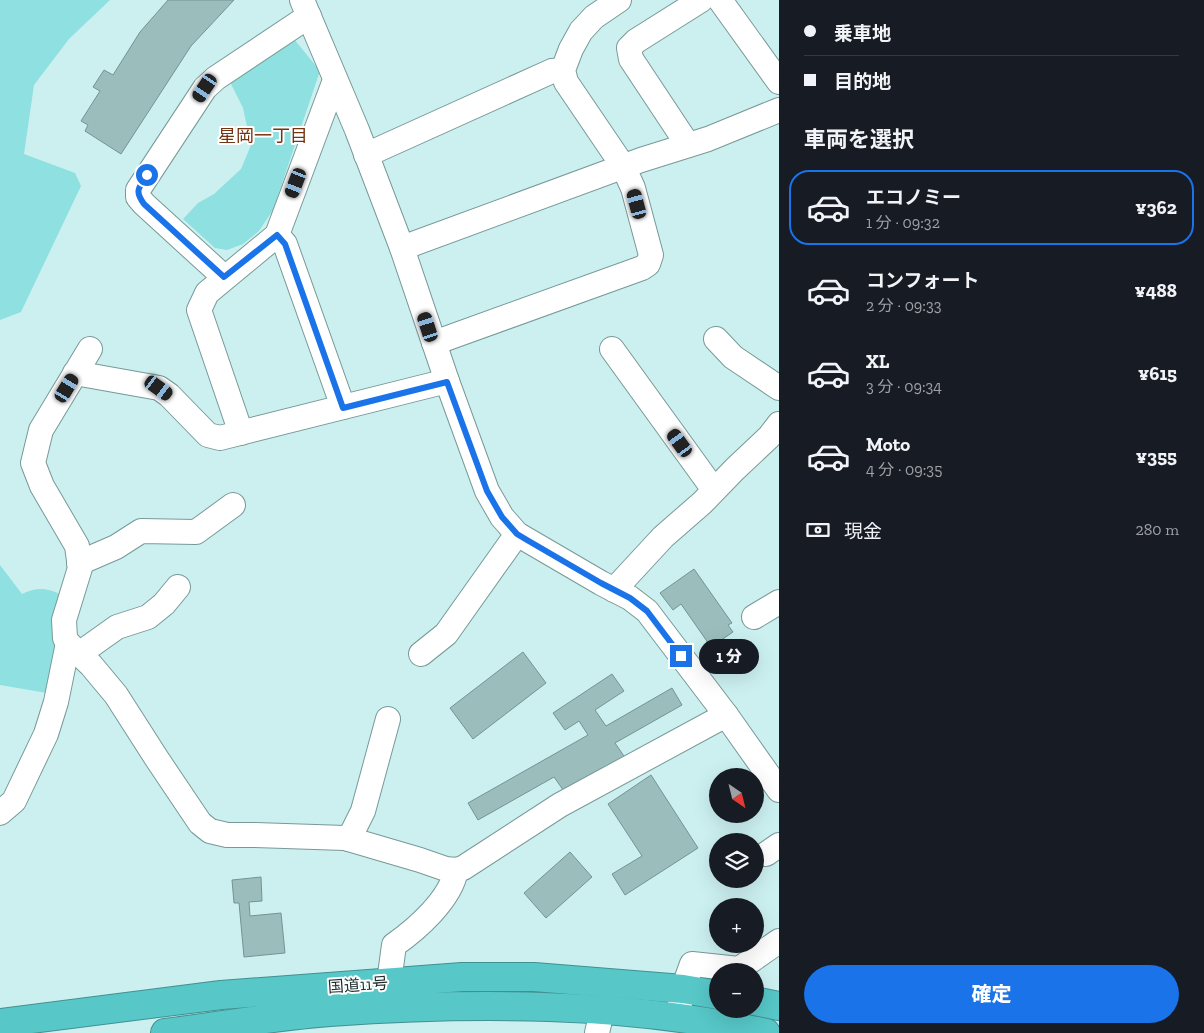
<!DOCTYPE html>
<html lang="ja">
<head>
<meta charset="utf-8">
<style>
  :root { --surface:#171b24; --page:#242831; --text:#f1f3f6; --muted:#9ea1a6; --line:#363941; --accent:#1a73e8 }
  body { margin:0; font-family:"Zilla Slab","Noto Sans JP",serif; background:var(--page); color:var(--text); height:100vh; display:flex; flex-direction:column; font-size:19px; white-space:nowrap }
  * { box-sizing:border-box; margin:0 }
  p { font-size:16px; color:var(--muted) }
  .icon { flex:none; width:28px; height:28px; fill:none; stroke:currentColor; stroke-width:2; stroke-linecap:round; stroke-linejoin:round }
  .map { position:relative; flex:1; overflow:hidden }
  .side { display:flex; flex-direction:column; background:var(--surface); width:425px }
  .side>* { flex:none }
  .banner { display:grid; align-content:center; height:110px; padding:0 25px; background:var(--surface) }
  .needle { width:32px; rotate:145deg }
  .fabs { position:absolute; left:709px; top:768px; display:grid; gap:10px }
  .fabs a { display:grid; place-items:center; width:55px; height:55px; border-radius:50%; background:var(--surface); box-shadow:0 5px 20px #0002; font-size:25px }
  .end { position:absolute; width:22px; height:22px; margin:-11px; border:6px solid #1a73e8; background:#fff; box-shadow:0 0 0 2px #fff }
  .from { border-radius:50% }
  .bubble { position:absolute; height:35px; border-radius:18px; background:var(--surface); box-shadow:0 5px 20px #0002; font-size:16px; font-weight:800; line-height:35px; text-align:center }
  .car { position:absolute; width:15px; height:30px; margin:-15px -8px; border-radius:6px; box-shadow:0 0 4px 1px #0007; background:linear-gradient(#222 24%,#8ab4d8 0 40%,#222 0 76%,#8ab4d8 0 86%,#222 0) }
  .banner b { display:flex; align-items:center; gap:18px; height:48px; font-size:19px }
  .banner b+b { border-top:1px solid var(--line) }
  .banner i { width:12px; height:12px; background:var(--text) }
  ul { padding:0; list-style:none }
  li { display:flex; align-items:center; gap:15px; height:75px; margin:0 10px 8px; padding:0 15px; border:2px solid transparent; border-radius:20px }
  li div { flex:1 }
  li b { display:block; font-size:19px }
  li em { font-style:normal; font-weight:800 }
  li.active { border-color:var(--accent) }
  li>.icon { width:45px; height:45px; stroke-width:1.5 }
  h2 { padding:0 25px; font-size:22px; line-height:60px }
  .pay { display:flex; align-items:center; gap:12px; height:55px; padding:0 25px; font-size:19px }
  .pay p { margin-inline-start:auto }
  .primary-button { display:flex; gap:10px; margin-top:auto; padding:10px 25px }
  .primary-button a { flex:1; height:58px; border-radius:30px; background:var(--accent); color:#fff; font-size:20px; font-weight:800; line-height:58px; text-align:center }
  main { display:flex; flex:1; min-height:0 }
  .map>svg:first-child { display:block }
  .green { fill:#8fe0e0 }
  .building { fill:#9bbebd; stroke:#739494 }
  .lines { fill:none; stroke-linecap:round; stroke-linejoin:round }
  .minor-casing { stroke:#779998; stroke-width:26 }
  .highway-casing { stroke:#439091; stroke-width:30 }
  .minor { stroke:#fff; stroke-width:24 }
  .highway { stroke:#57c7c8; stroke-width:28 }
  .route { stroke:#1a73e8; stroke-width:6 }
  .labels { text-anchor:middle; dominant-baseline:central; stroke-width:4; stroke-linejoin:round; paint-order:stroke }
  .street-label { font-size:16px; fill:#1d2b2b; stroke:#fff }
  .neighbourhood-label { font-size:18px; fill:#733411; stroke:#fff }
</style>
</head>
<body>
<main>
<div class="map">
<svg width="779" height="1033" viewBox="0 0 779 1033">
  <rect width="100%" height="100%" fill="#ccf0f0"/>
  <!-- green -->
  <g class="green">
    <path d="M0 0H110L69 39 34 85 24 154 75 173 81 186 21 312 0 320Z"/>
    <path d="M294 39 320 71 273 210 259 231 243 244 227 250 215 248 183 219 198 203 214 194 241 169 251 145 243 108 230 82Z"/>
    <path d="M0 565 22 594C38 586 48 588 64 596L61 645 47 693 0 685Z"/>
  </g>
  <!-- building -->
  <g class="building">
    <path d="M168 0H234L191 46 121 154 85 131 88 125 81 121 100 91 93 87 104 70 113 75 140 32Z"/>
    <path d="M694 569 732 623 728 625 733 632 711 647 681 604 673 610 660 593Z"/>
    <path d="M523 652 546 683 473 739 450 708Z"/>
    <path d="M612 674 624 691 595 710 606 726 672 688 682 705 615 743 626 759 566 794 554 777 478 820 468 803 588 735 579 721 565 730 553 713Z"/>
    <path d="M651 775 698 848 625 895 612 874 642 856 608 804Z"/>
    <path d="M570 852 592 877 546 918 524 893Z"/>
    <path d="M261 877 262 901 249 902 250 916 281 913 285 953 244 957 239 903H234L232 880Z"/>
  </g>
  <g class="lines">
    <defs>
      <g id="minor">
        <path d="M302 0 357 130 402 248 447 381 487 491 502 517 517 534 601 583 630 598 647 611 726 715 779 790"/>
        <path d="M720 0 779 82"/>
        <path d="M688 145 631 59 629 48 636 41 701 0"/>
        <path d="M366 155 552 71 563 70"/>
        <path d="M277 235 285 244 343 407"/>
        <path d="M402 248 641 160 708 139 779 110"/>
        <path d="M224 277 144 204 138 197V190L205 88 216 78 309 16"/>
        <path d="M716 339 733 357 779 388"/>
        <path d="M434 343 642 268 648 264 651 255 633 188 623 166 566 82 563 70 571 49 581 31 594 17 619 0"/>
        <path d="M90 349 41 430 33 463 42 486 77 546 80 568 64 620 65 638 68 643 91 665 116 695 157 759 200 823 210 831 227 835H255L345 838 420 860 446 869 456 870 463 868 560 805 726 715"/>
        <path d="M612 349 714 490"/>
        <path d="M75 373 159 388 169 395 208 435 220 438 447 381"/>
        <path d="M241 433 199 310 207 293 277 235 335 80"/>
        <path d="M79 563 116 547 141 531 196 532 233 505"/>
        <path d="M614 590 663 537 702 503 735 469 769 437 779 424"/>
        <path d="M754 617 779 602"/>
        <path d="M79 654 117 627 148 617 164 604 178 587"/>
        <path d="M421 654 446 634 517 534"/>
        <path d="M0 813 14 801 46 734 56 702 68 643"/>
        <path d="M349 839 363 811 388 719"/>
        <path d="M766 854 779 845"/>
        <path d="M389 982 394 945C417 929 451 899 456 870"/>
        <path d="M677 1018 683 989 692 964 739 969 779 941"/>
        <path d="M597 1033 602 1011"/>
      </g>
      <g id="highway">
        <path d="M755 1001 779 1006"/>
        <path d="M0 1023 221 995 462 977H534L683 989 718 995"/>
        <path d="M165 1033C220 1026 275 1016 330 1012 475 1002 624 1002 766 1033"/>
      </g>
    </defs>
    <!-- minor casing -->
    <use href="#minor" class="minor-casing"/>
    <!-- highway casing -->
    <use href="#highway" class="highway-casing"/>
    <!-- minor -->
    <use href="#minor" class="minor"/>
    <!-- highway -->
    <use href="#highway" class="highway"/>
  </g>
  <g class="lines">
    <!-- route -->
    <path class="route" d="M147 175C139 188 134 190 144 204L224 277 277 235 285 244 343 408 447 382 487 491 502 517 517 534 527 540 601 583 630 598 647 611 681 656"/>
  </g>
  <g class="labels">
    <!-- street labels -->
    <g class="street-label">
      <text transform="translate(358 985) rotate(-4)">国道11号</text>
    </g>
    <!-- neighbourhood labels -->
    <g class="neighbourhood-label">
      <text x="263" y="136">星岡一丁目</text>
    </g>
  </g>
</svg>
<div class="fabs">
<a><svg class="needle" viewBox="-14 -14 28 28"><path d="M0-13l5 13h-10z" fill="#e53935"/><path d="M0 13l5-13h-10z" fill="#9ea1a6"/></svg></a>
<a><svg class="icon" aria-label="layers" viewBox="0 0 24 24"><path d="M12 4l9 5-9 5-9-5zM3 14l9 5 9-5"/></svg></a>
<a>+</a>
<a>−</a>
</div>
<i class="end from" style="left:147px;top:175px"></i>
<i class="end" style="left:681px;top:656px"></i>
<div class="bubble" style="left:699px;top:639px;width:60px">1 分</div>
<i class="car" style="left:205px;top:88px;rotate:214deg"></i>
<i class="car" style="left:296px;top:183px;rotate:201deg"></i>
<i class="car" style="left:637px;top:204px;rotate:345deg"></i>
<i class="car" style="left:428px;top:327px;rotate:342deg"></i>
<i class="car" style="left:67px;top:388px;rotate:31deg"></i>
<i class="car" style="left:159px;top:388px;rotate:126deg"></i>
<i class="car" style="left:680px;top:443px;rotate:324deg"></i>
</div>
<section class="side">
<div class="banner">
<b><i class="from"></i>乗車地</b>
<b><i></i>目的地</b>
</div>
<h2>車両を選択</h2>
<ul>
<li class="active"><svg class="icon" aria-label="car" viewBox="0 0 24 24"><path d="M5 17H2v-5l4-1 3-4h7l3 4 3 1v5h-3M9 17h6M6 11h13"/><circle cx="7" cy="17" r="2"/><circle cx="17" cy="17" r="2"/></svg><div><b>エコノミー</b><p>1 分 · 09:32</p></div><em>¥362</em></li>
<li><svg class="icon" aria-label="car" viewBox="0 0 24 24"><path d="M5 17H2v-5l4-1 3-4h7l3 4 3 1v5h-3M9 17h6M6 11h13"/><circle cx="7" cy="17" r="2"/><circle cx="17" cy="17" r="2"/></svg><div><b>コンフォート</b><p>2 分 · 09:33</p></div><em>¥488</em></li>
<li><svg class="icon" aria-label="car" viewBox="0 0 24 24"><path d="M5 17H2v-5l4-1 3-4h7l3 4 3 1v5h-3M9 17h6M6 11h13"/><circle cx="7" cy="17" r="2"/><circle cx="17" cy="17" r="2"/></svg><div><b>XL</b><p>3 分 · 09:34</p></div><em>¥615</em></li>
<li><svg class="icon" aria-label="car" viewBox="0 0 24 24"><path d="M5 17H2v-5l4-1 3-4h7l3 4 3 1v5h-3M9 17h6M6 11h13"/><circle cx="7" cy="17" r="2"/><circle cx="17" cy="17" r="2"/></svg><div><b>Moto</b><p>4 分 · 09:35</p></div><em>¥355</em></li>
</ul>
<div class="pay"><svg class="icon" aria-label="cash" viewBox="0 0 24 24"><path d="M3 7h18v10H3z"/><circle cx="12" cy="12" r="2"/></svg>現金<p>280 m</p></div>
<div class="primary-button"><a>確定</a></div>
</section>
</main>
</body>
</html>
